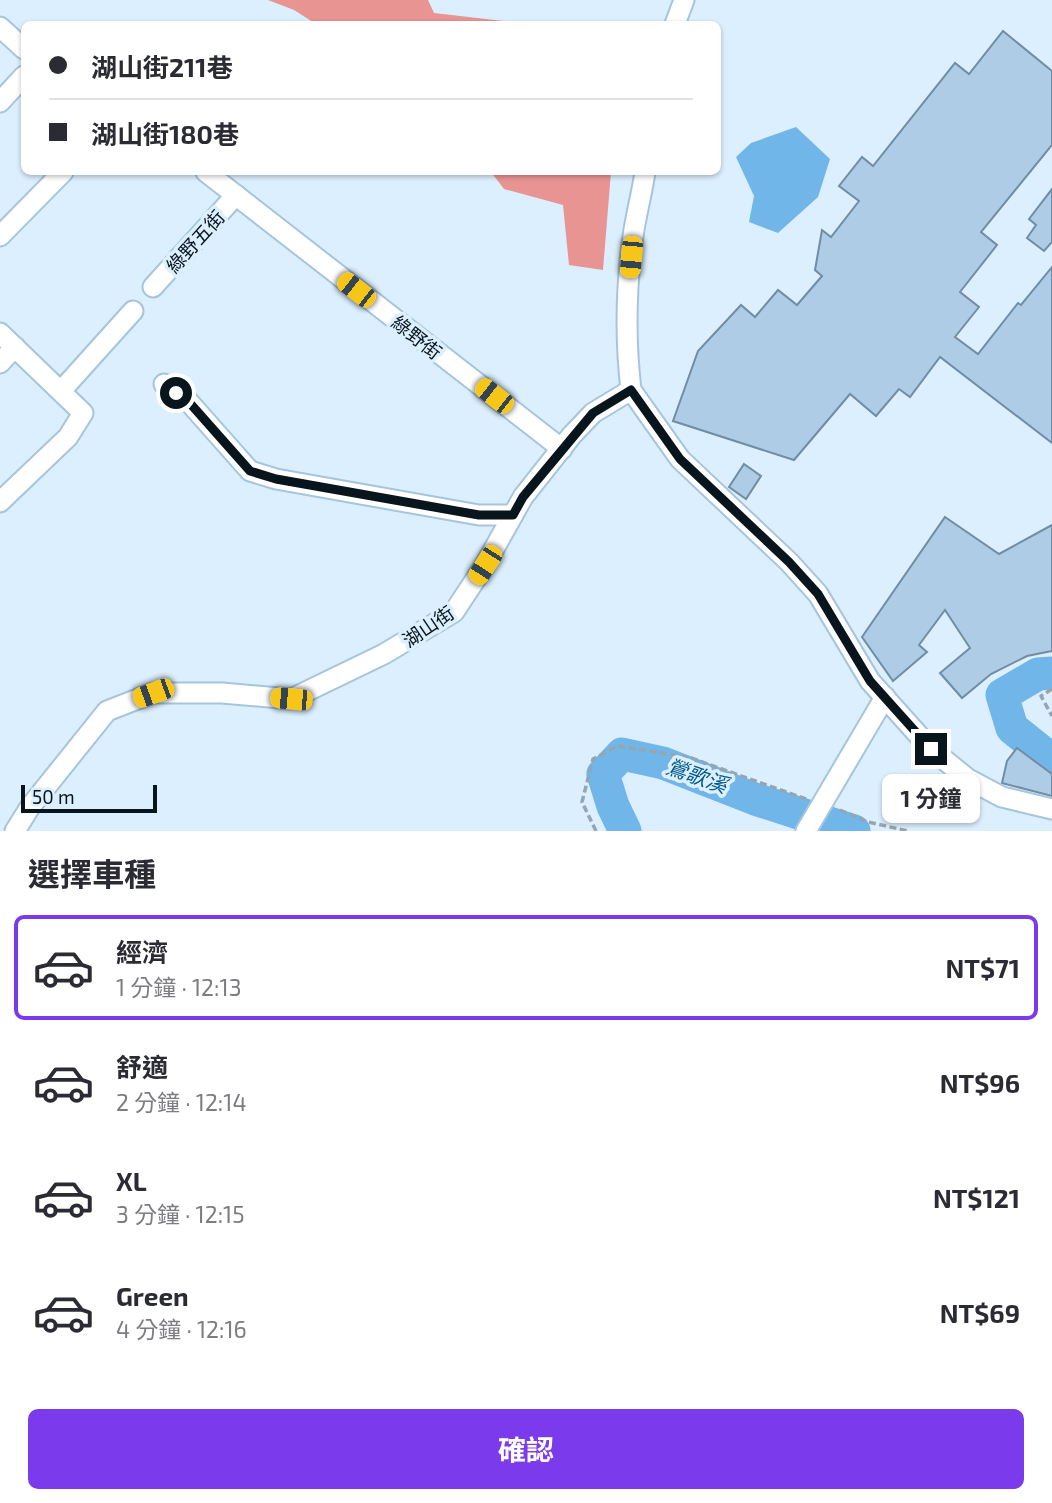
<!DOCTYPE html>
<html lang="zh-TW">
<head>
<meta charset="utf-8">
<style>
  :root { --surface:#fff; --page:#f7f7f7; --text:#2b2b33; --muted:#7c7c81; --line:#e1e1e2; --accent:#7c3aed }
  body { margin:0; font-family:"Exo 2","Noto Sans TC",sans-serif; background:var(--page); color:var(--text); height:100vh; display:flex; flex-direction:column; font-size:26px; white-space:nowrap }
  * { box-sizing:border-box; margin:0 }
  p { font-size:23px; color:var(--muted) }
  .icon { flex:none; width:38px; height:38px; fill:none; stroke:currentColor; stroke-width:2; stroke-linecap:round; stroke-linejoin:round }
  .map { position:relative; height:831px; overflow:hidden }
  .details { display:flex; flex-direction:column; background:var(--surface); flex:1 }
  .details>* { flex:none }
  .hud { position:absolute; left:21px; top:21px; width:700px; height:154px; border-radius:10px; box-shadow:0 2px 5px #0004; display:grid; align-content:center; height:154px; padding:0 28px; background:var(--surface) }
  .scale { position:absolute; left:21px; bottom:18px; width:136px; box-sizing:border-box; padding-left:7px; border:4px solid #09151d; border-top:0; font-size:19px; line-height:24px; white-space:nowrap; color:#09151d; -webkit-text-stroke:5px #dceffe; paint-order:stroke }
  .end { position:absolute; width:32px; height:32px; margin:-16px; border:9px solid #09151d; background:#fff; box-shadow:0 0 0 4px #fff }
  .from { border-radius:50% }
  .bubble { position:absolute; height:49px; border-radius:10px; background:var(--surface); box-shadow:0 2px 5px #0004; font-size:23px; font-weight:700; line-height:49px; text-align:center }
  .car { position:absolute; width:21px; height:42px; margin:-21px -10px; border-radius:9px; box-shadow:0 0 5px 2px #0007; background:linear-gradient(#f5c518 24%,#345 0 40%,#f5c518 0 76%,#345 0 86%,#f5c518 0) }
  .hud b { display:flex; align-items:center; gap:24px; height:66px; font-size:26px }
  .hud b+b { border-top:2px solid var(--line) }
  .hud i { width:18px; height:18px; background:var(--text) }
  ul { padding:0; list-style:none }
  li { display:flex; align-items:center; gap:21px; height:105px; margin:0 14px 10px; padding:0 14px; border:4px solid transparent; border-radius:10px }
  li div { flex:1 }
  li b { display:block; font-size:26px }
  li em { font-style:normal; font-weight:700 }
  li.selected { border-color:var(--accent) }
  li>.icon { width:63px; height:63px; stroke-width:1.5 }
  h2 { padding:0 28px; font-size:32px; line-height:84px }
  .action { display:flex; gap:14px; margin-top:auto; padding:14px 28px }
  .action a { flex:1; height:80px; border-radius:10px; background:var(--accent); color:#fff; font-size:28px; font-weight:700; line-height:80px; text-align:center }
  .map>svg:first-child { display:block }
  .forest { fill:#e89493 }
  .water { fill:#71b6e9 }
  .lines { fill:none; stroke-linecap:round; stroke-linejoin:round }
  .river { stroke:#71b6e9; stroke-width:33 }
  .building { fill:#aecce5; stroke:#708da4; stroke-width:2 }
  .minor-casing { stroke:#a6c5dd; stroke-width:23 }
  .path { stroke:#95a6b3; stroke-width:3.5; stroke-dasharray:7 3.5; stroke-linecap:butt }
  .minor { stroke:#fff; stroke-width:19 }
  .route { stroke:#09151d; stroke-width:9 }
  .labels { text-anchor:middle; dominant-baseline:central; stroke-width:7; stroke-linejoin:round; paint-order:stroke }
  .street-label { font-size:19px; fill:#09151d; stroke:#dceffe }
  .water-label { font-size:21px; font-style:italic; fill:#015a89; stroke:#dceffe }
</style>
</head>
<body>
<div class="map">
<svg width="1052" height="831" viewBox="0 0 1052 831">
  <rect width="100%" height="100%" fill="#dceffe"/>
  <!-- forest -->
  <g class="forest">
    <path d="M268 0H428L434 13 530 24H316L294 10Z"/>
    <path d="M491 172H611L603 270 569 265 563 205 504 189Z"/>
  </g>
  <!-- water -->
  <path class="water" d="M796 127 830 159 818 197 778 233 749 222 754 196 736 157 751 143Z"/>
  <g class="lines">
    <!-- river -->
    <g class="river">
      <path d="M1052 673 1038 674 1002 695 1012 728 1052 760"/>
      <path d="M625 831 613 806 603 774 622 754 663 763 755 799 854 831"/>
    </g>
  </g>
  <!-- building -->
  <g class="building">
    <path d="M1003 31 1052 71V145L981 232 997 245 960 292 979 307 955 337 978 354 1018 303 1021 305 1052 267V443L940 357 910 397 899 389 876 416 850 394 794 460 673 421 698 351 741 305 755 317 778 290 797 305 822 276 815 270 822 230 831 237 859 201 839 186 862 157 873 166 955 63 969 74Z"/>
    <path d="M1052 189V242L1044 251 1027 238 1036 225 1029 219Z"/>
    <path d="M744 464 761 476 746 499 729 487Z"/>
    <path d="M945 517 999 554 1052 525V651L1027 656 991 674 962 698 940 673 970 648 945 610 919 645 927 652 893 681 862 637Z"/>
    <path d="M1017 748 1052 774V796L1002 783 1007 761Z"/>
  </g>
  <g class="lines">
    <defs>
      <g id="minor">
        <path d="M675 24 684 0"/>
        <path d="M0 27 24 49"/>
        <path d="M0 102 24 76"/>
        <path d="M206 172 562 449"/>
        <path d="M0 236 63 172"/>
        <path d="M153 287 236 195"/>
        <path d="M0 333 83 413 68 437 0 502"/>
        <path d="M0 363 15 347"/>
        <path d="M164 384 188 401 250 471 276 479 479 515H513"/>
        <path d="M631 390 680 459 789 562 818 594 870 681 931 749 968 779 1002 797 1052 809"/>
        <path d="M61 391 133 311"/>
        <path d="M15 831 30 807 107 711 153 693H222L291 699 384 654 454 612 485 565 523 497 572 435 593 413 631 390C625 339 626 287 633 236 636 215 642 193 645 172"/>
        <path d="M806 831 885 697"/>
      </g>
    </defs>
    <!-- minor casing -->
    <use href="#minor" class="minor-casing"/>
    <!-- path -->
    <g class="path">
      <path d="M1052 689 1041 696 1052 716"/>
      <path d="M840 810 868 822 908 831"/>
      <path d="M596 831 582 802 593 759 618 746 691 758 806 799"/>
    </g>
    <!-- minor -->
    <use href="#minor" class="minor"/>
  </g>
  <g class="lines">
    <!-- route -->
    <path class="route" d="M176 393 188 401 250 471 276 479 479 515H513L523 497 593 413 631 390 680 459 789 562 818 594 870 681 931 749"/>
  </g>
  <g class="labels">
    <!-- street labels -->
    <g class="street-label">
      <text transform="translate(195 241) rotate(-48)">綠野五街</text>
      <text transform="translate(417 337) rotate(38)">綠野街</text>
      <text transform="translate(428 626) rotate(-34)">湖山街</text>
    </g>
    <!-- water labels -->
    <g class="water-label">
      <text transform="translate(697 775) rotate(19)">鶯歌溪</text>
    </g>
  </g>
</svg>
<div class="scale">50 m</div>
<i class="end from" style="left:176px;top:393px"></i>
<i class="end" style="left:931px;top:749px"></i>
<div class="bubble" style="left:882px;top:774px;width:98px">1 分鐘</div>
<i class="car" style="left:631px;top:257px;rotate:185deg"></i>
<i class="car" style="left:356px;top:290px;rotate:308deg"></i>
<i class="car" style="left:494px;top:396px;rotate:308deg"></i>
<i class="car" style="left:485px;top:565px;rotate:213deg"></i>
<i class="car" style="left:153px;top:693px;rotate:250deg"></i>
<i class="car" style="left:291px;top:699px;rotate:275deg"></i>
<div class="hud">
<b><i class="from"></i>湖山街211巷</b>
<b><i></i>湖山街180巷</b>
</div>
</div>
<section class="details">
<h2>選擇車種</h2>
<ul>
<li class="selected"><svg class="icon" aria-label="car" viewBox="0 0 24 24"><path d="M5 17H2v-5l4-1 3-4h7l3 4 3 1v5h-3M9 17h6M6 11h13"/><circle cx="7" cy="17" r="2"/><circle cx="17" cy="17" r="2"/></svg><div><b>經濟</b><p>1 分鐘 · 12:13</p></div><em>NT$71</em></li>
<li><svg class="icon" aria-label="car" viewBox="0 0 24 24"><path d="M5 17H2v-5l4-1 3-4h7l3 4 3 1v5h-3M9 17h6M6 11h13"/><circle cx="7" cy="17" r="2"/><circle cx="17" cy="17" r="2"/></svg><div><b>舒適</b><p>2 分鐘 · 12:14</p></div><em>NT$96</em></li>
<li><svg class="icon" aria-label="car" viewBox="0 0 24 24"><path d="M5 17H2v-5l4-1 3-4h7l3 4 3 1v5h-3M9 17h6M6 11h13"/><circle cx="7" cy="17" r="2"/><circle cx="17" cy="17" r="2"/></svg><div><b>XL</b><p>3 分鐘 · 12:15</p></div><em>NT$121</em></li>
<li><svg class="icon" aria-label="car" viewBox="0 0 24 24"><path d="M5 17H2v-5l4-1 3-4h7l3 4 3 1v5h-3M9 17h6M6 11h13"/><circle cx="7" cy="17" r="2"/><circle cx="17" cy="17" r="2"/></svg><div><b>Green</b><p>4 分鐘 · 12:16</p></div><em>NT$69</em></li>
</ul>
<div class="action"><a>確認</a></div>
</section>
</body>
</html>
